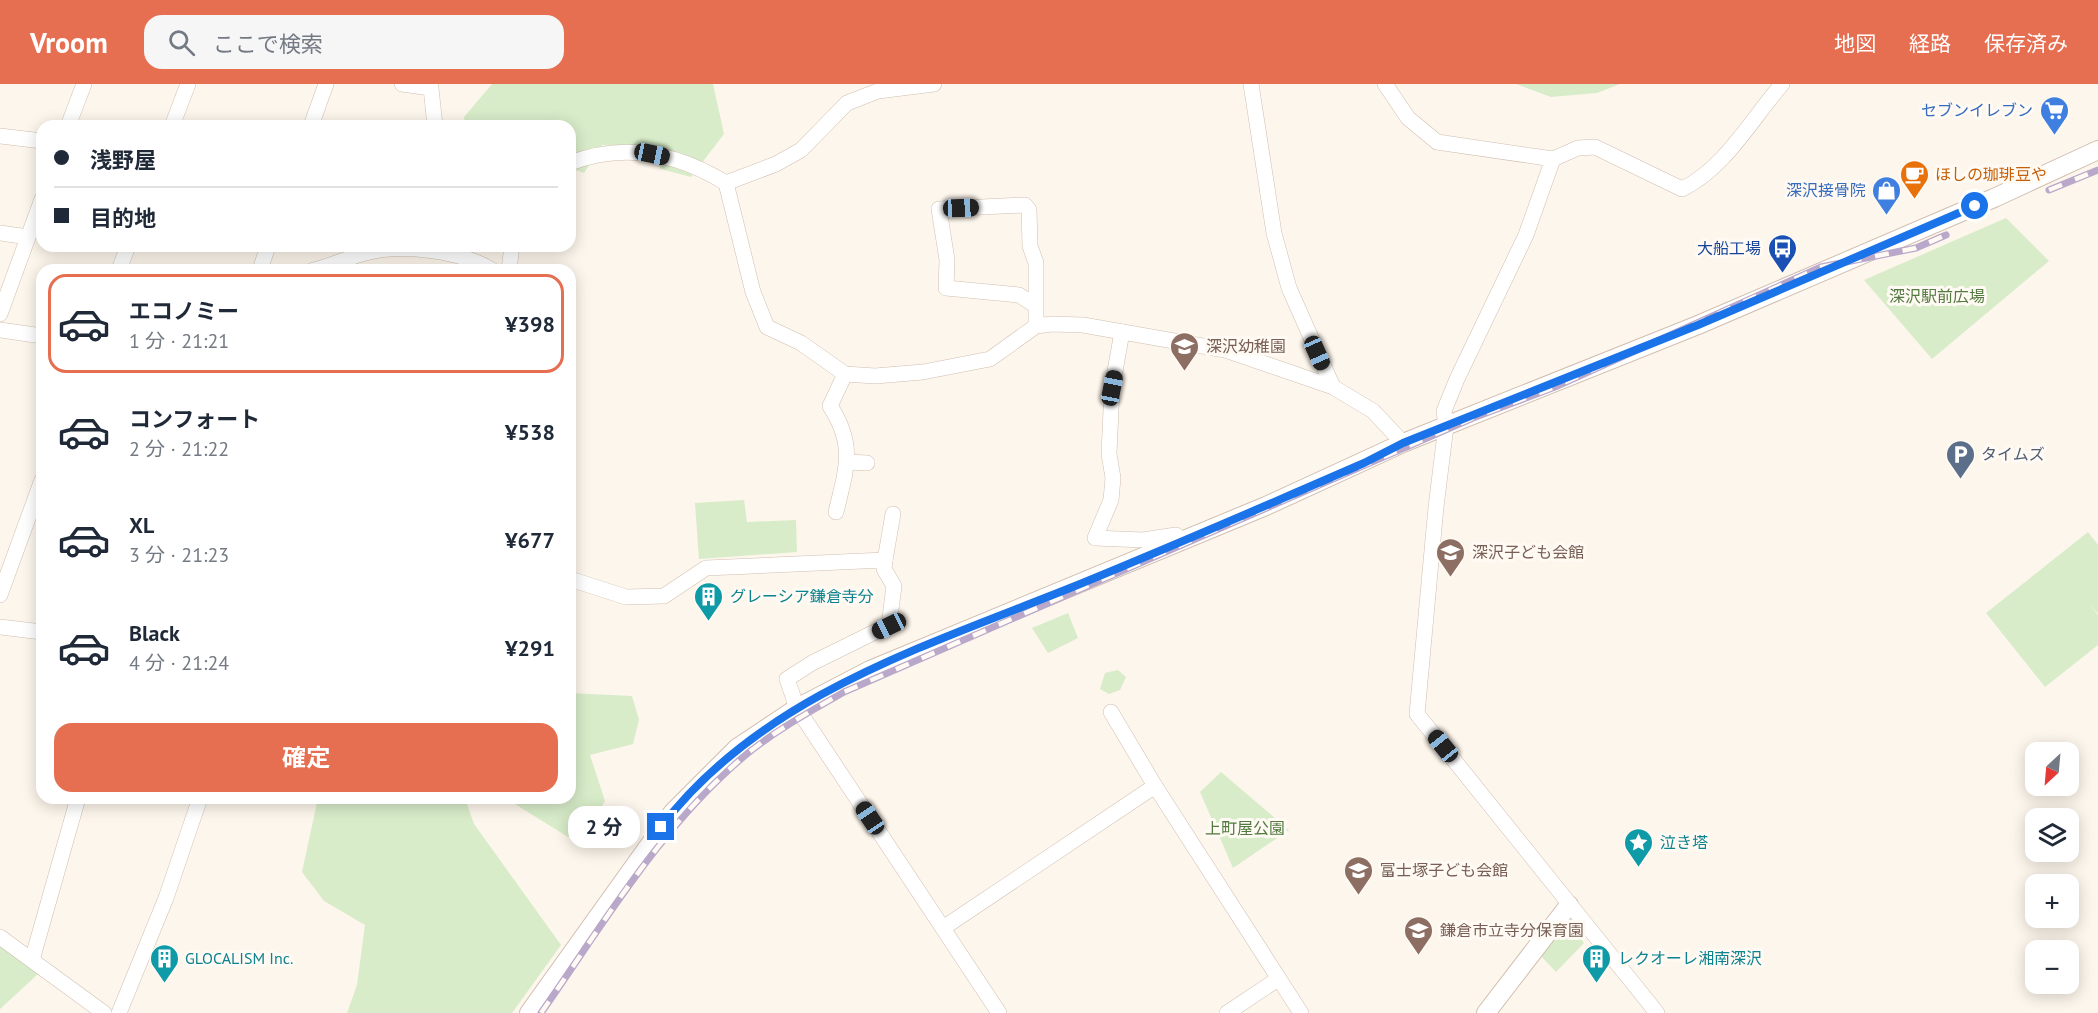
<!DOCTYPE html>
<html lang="ja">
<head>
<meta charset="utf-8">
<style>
  :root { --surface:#fff; --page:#f6f6f7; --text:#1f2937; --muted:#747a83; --line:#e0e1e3; --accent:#e76f51 }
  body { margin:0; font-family:"PT Sans","Noto Sans JP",sans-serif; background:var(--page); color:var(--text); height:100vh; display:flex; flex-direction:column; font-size:22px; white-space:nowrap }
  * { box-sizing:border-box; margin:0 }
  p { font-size:20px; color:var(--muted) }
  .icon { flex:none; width:33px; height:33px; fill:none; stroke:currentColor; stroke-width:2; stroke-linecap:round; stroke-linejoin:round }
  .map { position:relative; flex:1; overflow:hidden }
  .drawer { position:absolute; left:36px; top:180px; width:540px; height:540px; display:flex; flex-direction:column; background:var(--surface); border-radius:18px; box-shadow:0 3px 15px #0003 }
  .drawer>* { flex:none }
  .hud { position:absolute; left:36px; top:36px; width:540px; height:132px; border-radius:18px; box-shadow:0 3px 15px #0003; display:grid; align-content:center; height:132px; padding:0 18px; background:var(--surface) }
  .needle { width:39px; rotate:206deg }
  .buttons { position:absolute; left:2025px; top:658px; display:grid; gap:12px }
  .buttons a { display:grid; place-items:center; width:54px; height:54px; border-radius:12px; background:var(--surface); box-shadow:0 3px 15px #0003; font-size:30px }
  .end { position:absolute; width:27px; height:27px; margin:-14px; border:8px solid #1a73e8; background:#fff; box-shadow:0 0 0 3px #fff }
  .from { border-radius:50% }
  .bubble { position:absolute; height:42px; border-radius:18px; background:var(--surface); box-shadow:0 3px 15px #0003; font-size:20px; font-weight:700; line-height:42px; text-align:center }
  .car { position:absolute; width:18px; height:36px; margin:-18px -9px; border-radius:8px; box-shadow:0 0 4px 2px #0007; background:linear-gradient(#222 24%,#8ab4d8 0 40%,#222 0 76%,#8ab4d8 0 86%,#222 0) }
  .hud b { display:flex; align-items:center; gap:21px; height:57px; font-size:22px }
  .hud b+b { border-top:2px solid var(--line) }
  .hud i { width:15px; height:15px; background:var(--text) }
  ul { padding:10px 0 0; list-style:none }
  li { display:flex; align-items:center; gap:18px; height:99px; margin:0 12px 9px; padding:0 6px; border:3px solid transparent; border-radius:18px }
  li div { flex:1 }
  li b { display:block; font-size:22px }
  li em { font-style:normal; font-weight:700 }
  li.selected { border-color:var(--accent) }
  li>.icon { width:54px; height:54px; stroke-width:1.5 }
  .action { display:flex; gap:12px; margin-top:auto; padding:12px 18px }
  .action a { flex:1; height:69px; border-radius:18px; background:var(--accent); color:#fff; font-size:24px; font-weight:700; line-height:69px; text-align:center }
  header { display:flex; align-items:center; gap:36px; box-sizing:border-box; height:84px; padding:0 30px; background:var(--accent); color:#fff }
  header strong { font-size:28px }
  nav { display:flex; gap:33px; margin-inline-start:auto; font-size:21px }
  .search { width:420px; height:54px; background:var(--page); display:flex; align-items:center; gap:15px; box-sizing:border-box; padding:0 21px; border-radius:18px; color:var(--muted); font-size:22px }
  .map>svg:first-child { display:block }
  .green { fill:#d8ecc9 }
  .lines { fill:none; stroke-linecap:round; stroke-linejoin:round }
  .minor-casing { stroke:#d1beb0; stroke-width:16 }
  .tertiary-casing { stroke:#d1beb0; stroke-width:20 }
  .minor { stroke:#fff; stroke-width:15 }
  .tertiary { stroke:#fff; stroke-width:18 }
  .rail-casing { stroke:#b9a8c9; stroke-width:7 }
  .rail { stroke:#fffaf3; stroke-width:4.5; stroke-dasharray:14; stroke-linecap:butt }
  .route { stroke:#1a73e8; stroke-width:8 }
  .labels { text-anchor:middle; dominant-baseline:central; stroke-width:6; stroke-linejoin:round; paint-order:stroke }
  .shop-label { font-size:16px; fill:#366cbe; stroke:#fffaf3; text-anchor:end }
  .food-label { font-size:16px; fill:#c56008; stroke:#fffaf3; text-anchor:start }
  .transit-label { font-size:16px; fill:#164399; stroke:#fffaf3; text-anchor:end }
  .park-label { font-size:16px; fill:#537a41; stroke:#fffaf3 }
  .education-label { font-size:16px; fill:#785e54; stroke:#fffaf3; text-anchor:start }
  .service-label { font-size:16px; fill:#4e5e75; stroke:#fffaf3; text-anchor:start }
  .culture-label { font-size:16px; fill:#0d838f; stroke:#fffaf3; text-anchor:start }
</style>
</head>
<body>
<header>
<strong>Vroom</strong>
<div class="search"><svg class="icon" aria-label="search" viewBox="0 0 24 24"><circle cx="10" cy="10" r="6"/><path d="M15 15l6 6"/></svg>ここで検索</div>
<nav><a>地図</a><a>経路</a><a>保存済み</a></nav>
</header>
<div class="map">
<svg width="2098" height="929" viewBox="0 0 2098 929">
  <rect width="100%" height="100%" fill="#fdf6ec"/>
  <!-- green -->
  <g class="green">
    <path d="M492 0H713L724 50 691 93 661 85 651 65 602 61 584 89 570 84V42H465L464 33Z"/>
    <path d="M1516 0H1620L1597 9 1551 13Z"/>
    <path d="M2006 134 2049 177 1932 275 1864 196Z"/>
    <path d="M744 416 747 438 796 436 797 468 699 475 695 419Z"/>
    <path d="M2088 448 2098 461V530L2088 519 2098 531V561L2045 603 1986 529Z"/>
    <path d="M1068 529 1078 554 1048 569 1032 544Z"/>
    <path d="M1118 586 1126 593 1120 606 1109 610 1100 605 1105 589Z"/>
    <path d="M570 609 632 612 639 636 633 660 590 671 605 717 590 742 568 753 505 714H570Z"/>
    <path d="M1221 688 1289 746 1233 784 1200 708Z"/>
    <path d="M318 714H480L467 720 474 740 561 861 512 929H347L357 901 365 841 324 817 302 788Z"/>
    <path d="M1566 835 1584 859 1556 888 1540 871Z"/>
    <path d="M0 861 38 890 0 925Z"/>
  </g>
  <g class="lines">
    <defs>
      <g id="minor">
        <path d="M402 0 431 4 435 42"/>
        <path d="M1251 0 1274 149 1289 204 1333 303"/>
        <path d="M1385 0 1408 34 1437 58 1553 75 1578 64 1595 63 1682 105C1724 85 1752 35 1782 0"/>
        <path d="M68 42 84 0"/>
        <path d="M172 42 188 0"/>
        <path d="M311 42 326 0"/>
        <path d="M0 52 42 57"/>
        <path d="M1553 75 1526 151 1457 295 1444 327 1446 342 1436 423 1417 630 1657 929"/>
        <path d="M570 79C625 58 677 69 726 99L753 208 767 243 801 259 845 290 875 292 923 288 990 275 1036 242 1052 240 1083 241 1225 266 1333 303 1373 327 1403 359"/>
        <path d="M726 99 776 80 801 66 847 19 878 7 934 0"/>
        <path d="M0 149 28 153"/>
        <path d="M119 186 128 162"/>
        <path d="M260 186 268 162"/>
        <path d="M313 186C333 182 350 172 370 168 405 160 461 167 492 186"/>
        <path d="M509 186 512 162"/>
        <path d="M1036 222 1019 211 946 204 947 176 939 125 1025 121 1029 126 1030 162 1036 179V242"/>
        <path d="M0 230 42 115"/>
        <path d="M0 246 42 252"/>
        <path d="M1122 248 1112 304 1109 370 1113 394 1111 416 1095 454 1143 456 1176 451 1183 457"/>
        <path d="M848 378 867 379"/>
        <path d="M836 428C846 386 856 361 830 322L845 290"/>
        <path d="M885 476 893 430"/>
        <path d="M570 495 626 513 664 512 706 484 885 476 884 485 894 502 889 541 812 579 787 595 797 624 999 929"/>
        <path d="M0 511 42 396"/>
        <path d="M0 543 42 548"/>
        <path d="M1111 628 1155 702 1301 929"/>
        <path d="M943 844 1155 702"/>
        <path d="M0 853 104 929"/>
        <path d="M32 876 78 714"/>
        <path d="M119 929 166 814 200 714"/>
        <path d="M1227 929 1278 895"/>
      </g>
      <g id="tertiary">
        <path d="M529 929 673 728 737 664 797 624 870 586 1266 422 1403 359 1698 241 1994 114 2098 66"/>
        <path d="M1486 929 1569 821"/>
      </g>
    </defs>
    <!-- minor casing -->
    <use href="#minor" class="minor-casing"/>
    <!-- tertiary casing -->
    <use href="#tertiary" class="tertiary-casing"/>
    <!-- minor -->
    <use href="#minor" class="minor"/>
    <!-- tertiary -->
    <use href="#tertiary" class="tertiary"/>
    <defs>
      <g id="rail">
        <path d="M2049 106 2098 86"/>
        <path d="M541 929C604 839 662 740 748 669 778 645 811 627 844 608L1473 334 1555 303 1821 183 1916 164 1946 151"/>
      </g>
    </defs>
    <!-- rail casing -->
    <use href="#rail" class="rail-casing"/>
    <!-- rail -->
    <use href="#rail" class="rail"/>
  </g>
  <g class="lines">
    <!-- route -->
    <path class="route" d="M661 743C762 610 932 560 1080 500 1175 461 1270 420 1364 379L1403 359 1698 241 1975 122"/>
  </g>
  <!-- icons -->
  <defs>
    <symbol id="supermarket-pin" viewBox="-11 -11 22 30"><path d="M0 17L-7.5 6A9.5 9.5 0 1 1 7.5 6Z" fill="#3f7fe0" stroke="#fffaf3"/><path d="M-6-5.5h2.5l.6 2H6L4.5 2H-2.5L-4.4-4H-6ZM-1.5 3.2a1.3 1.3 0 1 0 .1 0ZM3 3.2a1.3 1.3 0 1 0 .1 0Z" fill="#fff"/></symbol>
    <symbol id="cafe-pin" viewBox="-11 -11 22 30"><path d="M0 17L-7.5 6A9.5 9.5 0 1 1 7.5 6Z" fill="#e8710a" stroke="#fffaf3"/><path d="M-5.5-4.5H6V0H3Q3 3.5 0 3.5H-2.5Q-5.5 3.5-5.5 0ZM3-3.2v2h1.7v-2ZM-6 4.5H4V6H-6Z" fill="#fff"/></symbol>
    <symbol id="shop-pin" viewBox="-11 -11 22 30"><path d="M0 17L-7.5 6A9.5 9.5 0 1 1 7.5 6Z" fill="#3f7fe0" stroke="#fffaf3"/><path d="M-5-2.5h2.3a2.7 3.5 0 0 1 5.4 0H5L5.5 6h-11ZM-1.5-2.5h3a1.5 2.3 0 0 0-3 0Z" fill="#fff"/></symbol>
    <symbol id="bus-pin" viewBox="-11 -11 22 30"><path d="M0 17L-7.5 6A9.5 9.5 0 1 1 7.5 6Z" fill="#1a4fb4" stroke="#fffaf3"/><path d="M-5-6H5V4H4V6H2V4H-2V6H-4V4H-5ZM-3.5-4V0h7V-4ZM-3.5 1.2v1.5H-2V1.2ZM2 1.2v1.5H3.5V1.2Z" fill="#fff"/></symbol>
    <symbol id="school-pin" viewBox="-11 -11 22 30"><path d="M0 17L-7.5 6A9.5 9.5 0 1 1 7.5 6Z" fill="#8d6e63" stroke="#fffaf3"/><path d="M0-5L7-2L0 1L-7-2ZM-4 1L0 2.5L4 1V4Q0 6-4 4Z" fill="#fff"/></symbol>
    <symbol id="parking-pin" viewBox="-11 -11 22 30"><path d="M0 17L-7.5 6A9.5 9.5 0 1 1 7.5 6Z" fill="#5c6f8a" stroke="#fffaf3"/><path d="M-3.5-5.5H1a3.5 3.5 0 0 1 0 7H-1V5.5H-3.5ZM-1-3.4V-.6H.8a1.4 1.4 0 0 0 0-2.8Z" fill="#fff"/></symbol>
    <symbol id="building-pin" viewBox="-11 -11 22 30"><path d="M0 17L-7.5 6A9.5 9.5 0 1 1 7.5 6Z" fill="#0f9aa8" stroke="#fffaf3"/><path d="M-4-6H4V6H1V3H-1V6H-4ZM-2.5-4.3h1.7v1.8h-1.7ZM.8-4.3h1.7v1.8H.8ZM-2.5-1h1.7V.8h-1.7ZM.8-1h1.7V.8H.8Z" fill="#fff"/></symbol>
    <symbol id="sight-pin" viewBox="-11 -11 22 30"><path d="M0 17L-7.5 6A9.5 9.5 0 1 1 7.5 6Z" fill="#0f9aa8" stroke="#fffaf3"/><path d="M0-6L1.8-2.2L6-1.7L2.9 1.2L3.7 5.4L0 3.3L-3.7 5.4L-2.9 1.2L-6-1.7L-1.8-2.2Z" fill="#fff"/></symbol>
  </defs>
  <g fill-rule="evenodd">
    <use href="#supermarket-pin" x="2038" y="10" width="33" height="45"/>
    <use href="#cafe-pin" x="1898" y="74" width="33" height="45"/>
    <use href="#shop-pin" x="1870" y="90" width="33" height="45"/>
    <use href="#bus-pin" x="1766" y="148" width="33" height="45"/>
    <use href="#school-pin" x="1168" y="246" width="33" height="45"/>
    <use href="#parking-pin" x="1944" y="354" width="33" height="45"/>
    <use href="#school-pin" x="1434" y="452" width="33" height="45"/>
    <use href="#building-pin" x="692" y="496" width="33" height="45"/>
    <use href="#sight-pin" x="1622" y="742" width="33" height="45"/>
    <use href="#school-pin" x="1342" y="770" width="33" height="45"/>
    <use href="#school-pin" x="1402" y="830" width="33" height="45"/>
    <use href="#building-pin" x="148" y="858" width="33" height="45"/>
    <use href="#building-pin" x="1580" y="858" width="33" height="45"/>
  </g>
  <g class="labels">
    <!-- shop labels -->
    <g class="shop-label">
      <text x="2033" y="26">セブンイレブン</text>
      <text x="1866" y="106">深沢接骨院</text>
    </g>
    <!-- food labels -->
    <g class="food-label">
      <text x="1935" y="90">ほしの珈琲豆や</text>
    </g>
    <!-- transit labels -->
    <g class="transit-label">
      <text x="1761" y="164">大船工場</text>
    </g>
    <!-- park labels -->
    <g class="park-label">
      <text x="1937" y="212">深沢駅前広場</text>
      <text x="1245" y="744">上町屋公園</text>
    </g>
    <!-- education labels -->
    <g class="education-label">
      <text x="1206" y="262">深沢幼稚園</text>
      <text x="1472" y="468">深沢子ども会館</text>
      <text x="1380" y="786">富士塚子ども会館</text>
      <text x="1440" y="846">鎌倉市立寺分保育園</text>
    </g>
    <!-- service labels -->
    <g class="service-label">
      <text x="1981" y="370">タイムズ</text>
    </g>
    <!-- culture labels -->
    <g class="culture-label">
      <text x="730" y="512">グレーシア鎌倉寺分</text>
      <text x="1660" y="758">泣き塔</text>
      <text x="185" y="874">GLOCALISM Inc.</text>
      <text x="1618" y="874">レクオーレ湘南深沢</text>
    </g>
  </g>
</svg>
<div class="buttons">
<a><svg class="needle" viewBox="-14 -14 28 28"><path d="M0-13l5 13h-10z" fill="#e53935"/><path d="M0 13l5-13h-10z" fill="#747a83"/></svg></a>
<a><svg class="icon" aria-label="layers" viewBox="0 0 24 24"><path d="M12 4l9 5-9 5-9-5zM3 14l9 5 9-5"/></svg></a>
<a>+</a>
<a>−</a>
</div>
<i class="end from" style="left:1975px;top:122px"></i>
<i class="end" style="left:661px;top:743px"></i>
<div class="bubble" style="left:568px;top:722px;width:72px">2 分</div>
<i class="car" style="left:652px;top:70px;rotate:102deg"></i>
<i class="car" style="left:961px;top:124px;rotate:88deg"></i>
<i class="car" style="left:1317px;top:269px;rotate:156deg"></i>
<i class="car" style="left:1112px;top:304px;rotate:11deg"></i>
<i class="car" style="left:889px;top:542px;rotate:244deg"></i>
<i class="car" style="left:1443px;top:662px;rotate:321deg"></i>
<i class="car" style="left:870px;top:734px;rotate:326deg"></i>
<div class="hud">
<b><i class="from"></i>浅野屋</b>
<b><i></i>目的地</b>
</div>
<section class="drawer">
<ul>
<li class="selected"><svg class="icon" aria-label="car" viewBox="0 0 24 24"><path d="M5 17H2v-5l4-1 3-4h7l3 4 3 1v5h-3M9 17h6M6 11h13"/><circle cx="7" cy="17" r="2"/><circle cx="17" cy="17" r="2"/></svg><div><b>エコノミー</b><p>1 分 · 21:21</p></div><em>¥398</em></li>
<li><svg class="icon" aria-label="car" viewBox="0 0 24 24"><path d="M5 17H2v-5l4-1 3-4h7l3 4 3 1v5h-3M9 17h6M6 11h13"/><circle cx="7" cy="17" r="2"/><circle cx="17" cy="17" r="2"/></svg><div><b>コンフォート</b><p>2 分 · 21:22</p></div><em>¥538</em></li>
<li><svg class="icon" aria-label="car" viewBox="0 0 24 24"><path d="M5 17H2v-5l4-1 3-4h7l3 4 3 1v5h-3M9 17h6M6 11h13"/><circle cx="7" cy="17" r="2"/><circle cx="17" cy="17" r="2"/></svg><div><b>XL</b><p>3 分 · 21:23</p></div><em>¥677</em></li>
<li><svg class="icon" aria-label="car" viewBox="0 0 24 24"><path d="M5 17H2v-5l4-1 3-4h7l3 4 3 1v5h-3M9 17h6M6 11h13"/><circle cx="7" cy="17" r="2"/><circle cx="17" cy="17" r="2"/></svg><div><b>Black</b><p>4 分 · 21:24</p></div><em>¥291</em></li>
</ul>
<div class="action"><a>確定</a></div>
</section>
</div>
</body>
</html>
